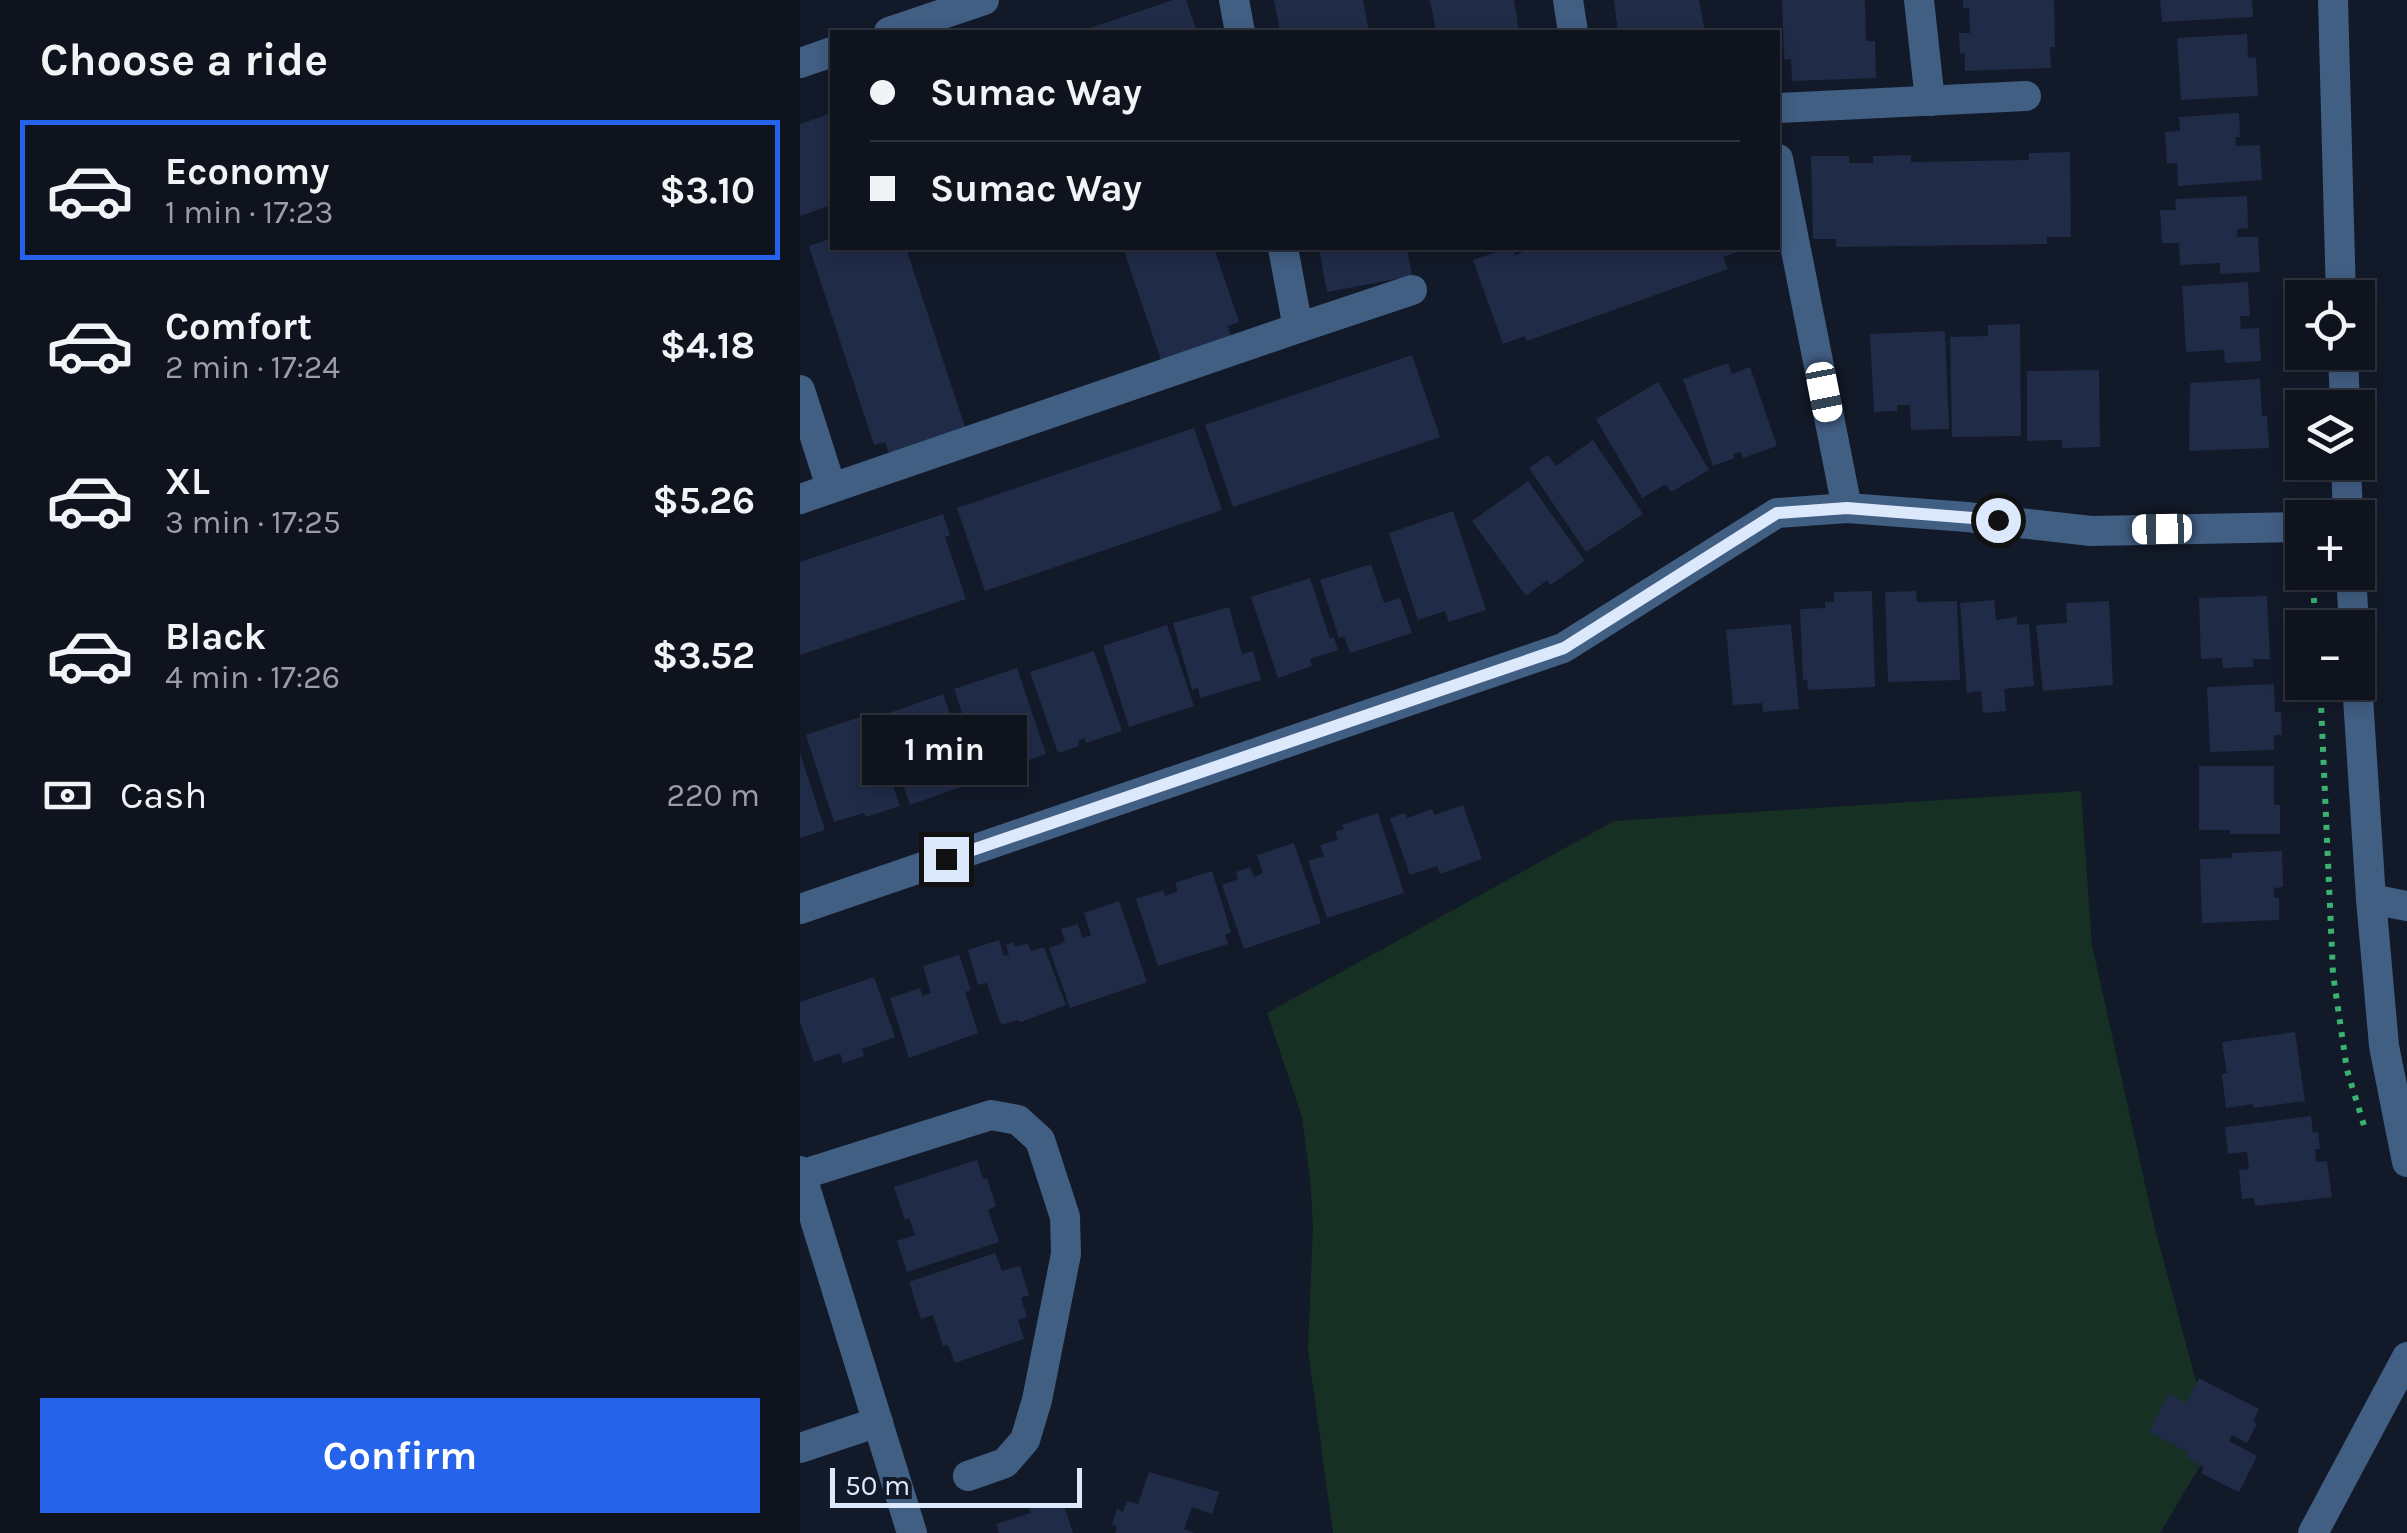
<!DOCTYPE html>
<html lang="en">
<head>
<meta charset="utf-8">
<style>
  :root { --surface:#0e131e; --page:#171c27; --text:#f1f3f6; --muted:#9b9ea4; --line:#2e323c; --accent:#2563eb }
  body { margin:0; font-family:Karla,sans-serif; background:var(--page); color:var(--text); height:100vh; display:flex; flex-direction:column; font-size:38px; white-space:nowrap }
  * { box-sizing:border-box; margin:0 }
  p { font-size:32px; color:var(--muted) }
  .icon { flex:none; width:55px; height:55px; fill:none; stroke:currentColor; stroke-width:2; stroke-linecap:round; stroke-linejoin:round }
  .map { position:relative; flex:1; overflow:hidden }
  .details { display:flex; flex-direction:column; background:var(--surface); width:800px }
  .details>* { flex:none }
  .guide { position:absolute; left:30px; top:30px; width:950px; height:220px; border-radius:0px; box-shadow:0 5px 15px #0003,0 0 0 2px var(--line); display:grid; align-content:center; height:220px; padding:0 40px; background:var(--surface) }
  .buttons { position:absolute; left:1485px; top:280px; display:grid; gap:20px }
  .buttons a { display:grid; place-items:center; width:90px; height:90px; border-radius:0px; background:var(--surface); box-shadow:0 5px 15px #0003,0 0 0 2px var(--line); font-size:50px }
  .scale { position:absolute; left:30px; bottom:25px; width:252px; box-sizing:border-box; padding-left:10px; border:5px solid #dce8fc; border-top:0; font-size:28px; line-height:35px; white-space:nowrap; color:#dce8fc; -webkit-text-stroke:8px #121928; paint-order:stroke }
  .end { position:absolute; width:45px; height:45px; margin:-22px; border:12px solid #dce8fc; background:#111; box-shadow:0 0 0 5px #111 }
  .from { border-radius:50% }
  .bubble { position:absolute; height:70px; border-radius:0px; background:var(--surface); box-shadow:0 5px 15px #0003,0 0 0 2px var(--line); font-size:32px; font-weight:700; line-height:70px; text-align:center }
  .car { position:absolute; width:30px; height:60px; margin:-30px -15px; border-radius:12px; box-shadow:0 0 8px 2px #0007; background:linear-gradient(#fff 24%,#345 0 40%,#fff 0 76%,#345 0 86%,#fff 0) }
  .guide b { display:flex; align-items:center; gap:35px; height:95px; font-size:38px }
  .guide b+b { border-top:2px solid var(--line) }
  .guide i { width:25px; height:25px; background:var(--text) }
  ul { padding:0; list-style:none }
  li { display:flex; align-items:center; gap:30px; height:140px; margin:0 20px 15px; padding:0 20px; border:5px solid transparent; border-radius:0px }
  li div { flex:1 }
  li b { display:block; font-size:38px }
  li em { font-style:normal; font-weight:700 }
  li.selected { border-color:var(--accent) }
  li>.icon { width:90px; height:90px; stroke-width:1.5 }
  h2 { padding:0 40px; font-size:45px; line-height:120px }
  .pay { display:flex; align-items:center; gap:25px; height:110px; padding:0 40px; font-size:38px }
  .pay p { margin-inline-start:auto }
  .action { display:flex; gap:20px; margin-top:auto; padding:20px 40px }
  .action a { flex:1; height:115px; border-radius:0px; background:var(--accent); color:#fff; font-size:40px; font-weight:700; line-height:115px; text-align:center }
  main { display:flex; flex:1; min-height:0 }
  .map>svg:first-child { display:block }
  .green { fill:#163123 }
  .building { fill:#202b47 }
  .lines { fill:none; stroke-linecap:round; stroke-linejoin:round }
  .path { stroke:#3ab270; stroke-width:6; stroke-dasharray:5 8; stroke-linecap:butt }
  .minor { stroke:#415e83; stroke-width:30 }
  .route { stroke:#dce8fc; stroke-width:12 }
</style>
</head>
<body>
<main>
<section class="details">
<h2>Choose a ride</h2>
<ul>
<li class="selected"><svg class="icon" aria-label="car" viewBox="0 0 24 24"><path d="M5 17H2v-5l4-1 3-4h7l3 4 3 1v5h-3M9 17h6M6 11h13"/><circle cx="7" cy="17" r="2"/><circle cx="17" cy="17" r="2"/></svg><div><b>Economy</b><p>1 min · 17:23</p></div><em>$3.10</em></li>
<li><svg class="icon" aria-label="car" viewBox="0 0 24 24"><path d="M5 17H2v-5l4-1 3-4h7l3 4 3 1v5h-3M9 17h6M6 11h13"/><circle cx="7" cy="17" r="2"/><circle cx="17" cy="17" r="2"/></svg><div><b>Comfort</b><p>2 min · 17:24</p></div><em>$4.18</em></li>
<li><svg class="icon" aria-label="car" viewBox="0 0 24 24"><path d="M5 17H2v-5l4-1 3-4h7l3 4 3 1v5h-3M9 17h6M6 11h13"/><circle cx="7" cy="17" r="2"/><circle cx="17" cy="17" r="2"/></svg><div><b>XL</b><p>3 min · 17:25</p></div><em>$5.26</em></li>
<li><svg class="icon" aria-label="car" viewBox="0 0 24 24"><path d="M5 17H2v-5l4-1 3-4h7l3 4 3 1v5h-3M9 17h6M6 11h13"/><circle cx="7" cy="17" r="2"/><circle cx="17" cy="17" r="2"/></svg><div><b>Black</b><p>4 min · 17:26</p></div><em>$3.52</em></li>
</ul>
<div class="pay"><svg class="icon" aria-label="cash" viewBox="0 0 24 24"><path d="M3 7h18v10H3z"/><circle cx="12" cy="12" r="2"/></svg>Cash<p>220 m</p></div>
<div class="action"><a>Confirm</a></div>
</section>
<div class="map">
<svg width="1607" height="1533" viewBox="0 0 1607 1533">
  <rect width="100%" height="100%" fill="#121928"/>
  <!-- green -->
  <path class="green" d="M1281 791 1292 945 1355 1229 1413 1444 1360 1533H533L508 1350 513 1225 510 1178 502 1117 467 1013 814 821Z"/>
  <!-- building -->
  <g class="building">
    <path d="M373 0H386L397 32H278Z"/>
    <path d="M474 0H563L569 32H480Z"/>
    <path d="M630 0H714L719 32H636Z"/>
    <path d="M814 0H899L905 32H818Z"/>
    <path d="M982 0H1065L1066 41H1075L1076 78 992 81 991 59 984 60Z"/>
    <path d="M1163 0H1254L1255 47H1250L1251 68 1165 71V53L1160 54 1159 33H1170L1169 8H1163Z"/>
    <path d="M1360 0H1452L1453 17 1362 22Z"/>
    <path d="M1447 34 1448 58 1456 57 1458 96 1381 100 1377 38Z"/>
    <path d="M32 113V205L0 216V124Z"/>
    <path d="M1439 113 1440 137H1435L1436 146 1460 145 1462 180 1378 186 1377 163 1367 164 1365 132 1380 131 1379 117Z"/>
    <path d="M1270 152 1271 237H1247V244L1036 247V239H1013L1011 156H1049V163H1073V156L1111 155V162L1229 160V153Z"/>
    <path d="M1447 196 1448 228 1437 229V237H1458L1460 272 1420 274V263L1380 265 1379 243H1362L1360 210H1376L1375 199Z"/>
    <path d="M32 238V248H106L165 427 89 453 85 442 74 445 9 246Z"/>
    <path d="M323 248H414L439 322 427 326 431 336 361 360Z"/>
    <path d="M519 248H607L612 276 527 292Z"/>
    <path d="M708 248H712L715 255 736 248H950L923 257 928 269 727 341 725 336 703 344 673 260Z"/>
    <path d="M1448 282 1450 316H1440L1441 329 1459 328 1461 361 1425 363 1424 350 1386 352 1382 286Z"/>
    <path d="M1220 324 1221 436 1152 437 1150 337 1188 336V325Z"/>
    <path d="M1145 331 1149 429 1111 430 1110 405H1097V411L1074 412 1070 334Z"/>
    <path d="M612 355 640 437 433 507 405 425Z"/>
    <path d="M928 363 932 374 950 367 977 446 943 458 941 452 933 454 935 458 913 466 883 379Z"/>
    <path d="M1299 370 1300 447 1262 448V440L1227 441V371Z"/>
    <path d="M1460 379 1462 416H1467L1469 448 1389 451 1390 383Z"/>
    <path d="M858 382 909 470 871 492 866 484 842 498 796 419Z"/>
    <path d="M394 428 422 510 185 591 157 508Z"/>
    <path d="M793 440 843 514 786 552 729 468 748 455 756 466Z"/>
    <path d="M728 481 785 561 750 585 747 580 726 596 672 521Z"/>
    <path d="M653 511 686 610 649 622 645 611 618 620 589 533Z"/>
    <path d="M143 514 150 535 145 537 166 599 0 655V562Z"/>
    <path d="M571 564 584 603 600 598 612 633 550 653 544 636 539 638 520 580Z"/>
    <path d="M510 578 530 639 534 637 538 650 510 659 512 666 478 678 451 597Z"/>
    <path d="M1072 591 1075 687 1008 690 1007 680H1003L1000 609 1025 608V602H1034V592Z"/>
    <path d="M1116 591 1117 602 1157 601 1160 680 1088 682 1085 592Z"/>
    <path d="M1467 596 1470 659H1453V667L1423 668 1422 658 1401 659 1399 598Z"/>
    <path d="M1194 600 1196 620 1217 617V625L1229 624 1234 686 1204 689 1206 711 1183 713 1181 691 1167 693 1160 603Z"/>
    <path d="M1309 601 1313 685 1243 691 1236 625 1267 623 1266 603Z"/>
    <path d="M429 607 442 654 453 651 461 680 400 698 398 688 392 690 373 623Z"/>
    <path d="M991 624 999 709 963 712 962 703 933 705 926 630Z"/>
    <path d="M367 625 394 706 329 727 303 646Z"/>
    <path d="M294 651 322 731 286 743 284 738 278 741 279 746 258 753 230 672Z"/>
    <path d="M217 668 246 754 183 776 154 689Z"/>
    <path d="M1474 684 1475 712H1481L1482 735H1474V750L1410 752 1407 687Z"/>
    <path d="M143 694 175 782 110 805 78 717Z"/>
    <path d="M69 714 100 806 66 817 64 813 34 822 6 735Z"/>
    <path d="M0 753 25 830 0 838Z"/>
    <path d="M1399 766H1474V805H1480V834H1430V830H1399Z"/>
    <path d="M663 805 682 859 640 874 637 866 610 875 590 818 605 813 607 818 632 809 634 815Z"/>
    <path d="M578 813 604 893 527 918 508 861 524 856 520 845 538 840 535 832 544 829 542 825Z"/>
    <path d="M494 843 521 923 444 949 422 885 438 879 436 872 450 867 454 877 463 873 457 855Z"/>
    <path d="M1482 851 1483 887 1474 888V898H1479V920L1402 923 1400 859 1432 858V853Z"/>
    <path d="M412 871 431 932 425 935 428 944 358 966 336 899 363 890 365 896 378 891 375 883Z"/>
    <path d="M319 901 347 982 270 1008 249 948 265 942 261 929 278 924 282 938 291 935 284 913Z"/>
    <path d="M199 940 204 956 209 955 206 945 213 942 215 947 228 943 231 951 244 947 266 1005 221 1022 217 1020 201 1025 187 983 178 985 168 950Z"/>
    <path d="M159 955 171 990 165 992 178 1033 109 1058 90 998 120 988 122 996 131 993 123 966Z"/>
    <path d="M74 977 95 1037 62 1049 64 1056 43 1063 40 1053 14 1062 0 1022V1002Z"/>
    <path d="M1495 1032 1505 1101 1453 1108V1104L1426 1108 1422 1074 1427 1073 1422 1042Z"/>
    <path d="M1511 1116 1513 1133 1518 1132 1520 1149H1515L1516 1162 1527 1161 1532 1197 1455 1206 1454 1198 1442 1199 1439 1170 1449 1169 1447 1152 1428 1154 1425 1127Z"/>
    <path d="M177 1160 183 1179 187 1178 196 1206 188 1210 199 1242 107 1272 97 1241 115 1235 109 1218 105 1220 94 1187Z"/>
    <path d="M195 1253 202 1271 220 1266 229 1295 221 1298 227 1317 218 1320 224 1339 155 1363 148 1345 143 1346 133 1315 121 1319 109 1282Z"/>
    <path d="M1399 1378 1459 1409 1453 1421 1457 1424 1447 1443 1432 1435 1429 1441 1457 1456 1439 1492 1401 1473 1404 1467 1385 1457 1388 1452 1349 1432 1369 1394 1386 1403Z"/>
    <path d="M349 1472 419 1492 412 1514 392 1507 384 1529 395 1533H315L317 1526 312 1524 317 1509 323 1512 327 1501 338 1504Z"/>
    <path d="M244 1503 246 1508 263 1503 273 1533H199L196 1524 231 1513 229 1508Z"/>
  </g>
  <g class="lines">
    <!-- path -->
    <g class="path">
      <path d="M1512 572 1516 628"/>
      <path d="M1520 682 1533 974 1547 1070 1566 1132"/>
    </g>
    <!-- minor -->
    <g class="minor">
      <path d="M434 0 440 32"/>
      <path d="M768 0 773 32"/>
      <path d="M1119 0 1130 101"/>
      <path d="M1533 0 1541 298"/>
      <path d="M89 32 184 0"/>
      <path d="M0 63 32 52"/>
      <path d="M978 108 1226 96"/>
      <path d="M978 159 1047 508"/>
      <path d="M498 328 612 290"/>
      <path d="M1543 352 1545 408"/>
      <path d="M0 390 31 487"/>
      <path d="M1546 462 1548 518"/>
      <path d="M0 499 498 328 483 248"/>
      <path d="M1551 572 1554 628"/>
      <path d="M1557 682 1571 899 1584 1046 1607 1162"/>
      <path d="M1571 899 1607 906"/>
      <path d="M0 909 763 648 977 513 1047 508 1167 517 1291 531 1502 527"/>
      <path d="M0 1171 112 1533"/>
      <path d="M1 1175 191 1115 218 1120 240 1140 265 1217 266 1254 237 1400 225 1440 205 1463 168 1476"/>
      <path d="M0 1448 78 1422"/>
      <path d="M1513 1533 1607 1357"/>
    </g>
  </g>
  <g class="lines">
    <!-- route -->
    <path class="route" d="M146 859 764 648 977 513 1047 508 1198 520"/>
  </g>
</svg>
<div class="buttons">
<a><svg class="icon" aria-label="locate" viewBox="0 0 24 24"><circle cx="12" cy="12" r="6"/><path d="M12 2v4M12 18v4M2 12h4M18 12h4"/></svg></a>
<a><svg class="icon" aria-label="layers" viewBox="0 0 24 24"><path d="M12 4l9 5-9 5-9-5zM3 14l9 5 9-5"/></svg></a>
<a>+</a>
<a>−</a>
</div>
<div class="scale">50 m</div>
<i class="end from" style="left:1198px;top:520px"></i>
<i class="end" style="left:146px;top:859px"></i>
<div class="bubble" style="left:62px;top:715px;width:165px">1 min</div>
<i class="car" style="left:1024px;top:392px;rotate:169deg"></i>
<i class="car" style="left:1362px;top:529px;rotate:269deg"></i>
<div class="guide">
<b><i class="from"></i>Sumac Way</b>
<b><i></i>Sumac Way</b>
</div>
</div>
</main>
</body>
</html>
